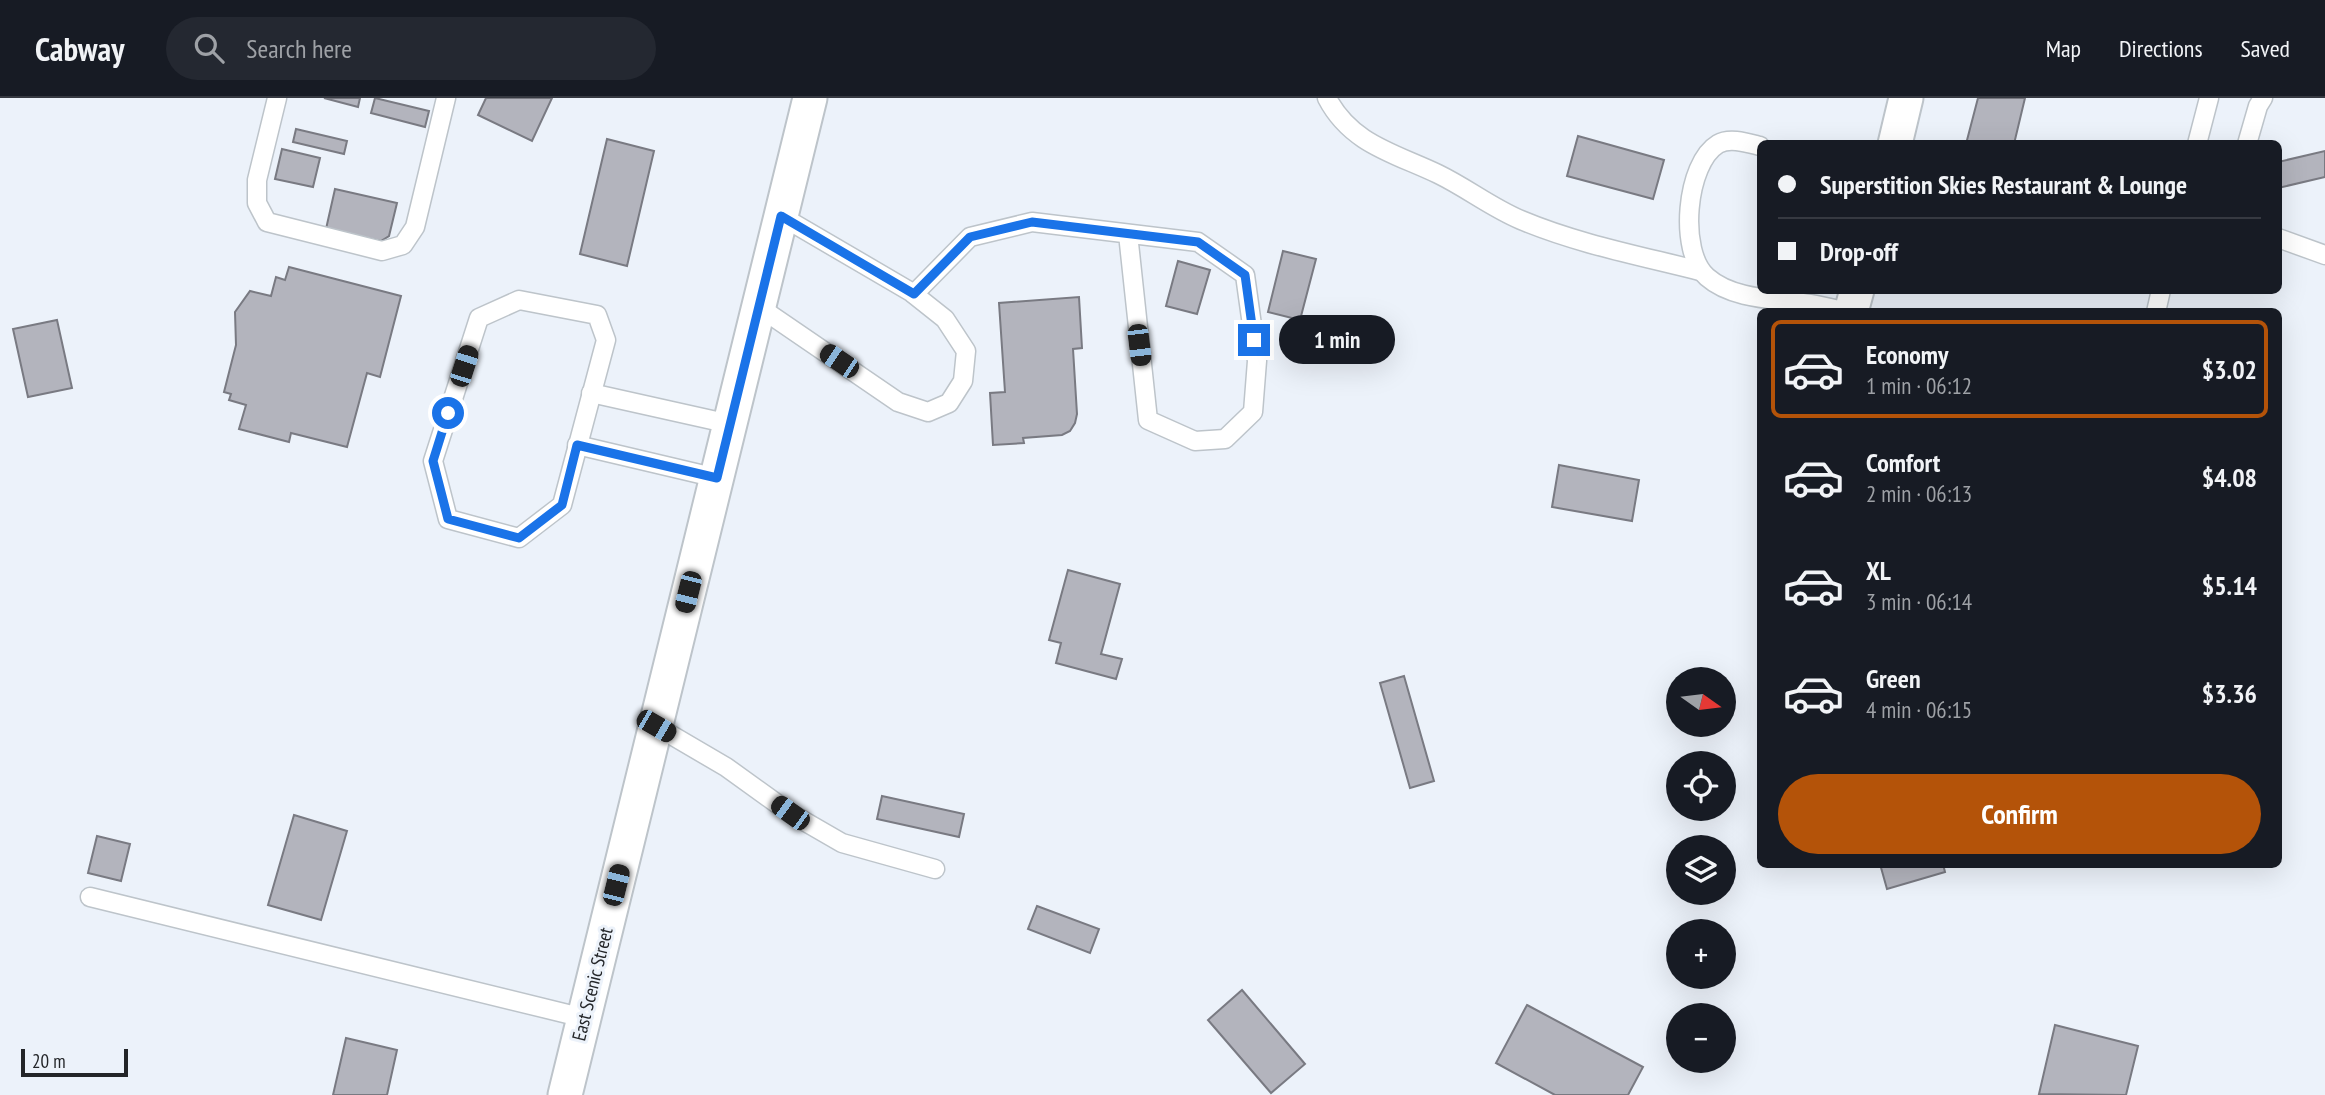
<!DOCTYPE html>
<html lang="en">
<head>
<meta charset="utf-8">
<style>
  :root { --surface:#171b24; --page:#242831; --text:#f1f3f6; --muted:#9ea1a6; --line:#363941; --accent:#b45309 }
  body { margin:0; font-family:"PT Sans Narrow",sans-serif; background:var(--page); color:var(--text); height:100vh; display:flex; flex-direction:column; font-size:26px; white-space:nowrap }
  * { box-sizing:border-box; margin:0 }
  p { font-size:23px; color:var(--muted) }
  .icon { flex:none; width:38px; height:38px; fill:none; stroke:currentColor; stroke-width:2; stroke-linecap:round; stroke-linejoin:round }
  .map { position:relative; flex:1; overflow:hidden }
  .side { position:absolute; left:1757px; top:210px; width:525px; height:560px; display:flex; flex-direction:column; background:var(--surface); border-radius:10px; box-shadow:0 7px 28px #0002 }
  .side>* { flex:none }
  .banner { position:absolute; left:1757px; top:42px; width:525px; height:154px; border-radius:10px; box-shadow:0 7px 28px #0002; display:grid; align-content:center; height:154px; padding:0 21px; background:var(--surface) }
  .needle { width:46px; rotate:104deg }
  .tools { position:absolute; left:1666px; top:569px; display:grid; gap:14px }
  .tools a { display:grid; place-items:center; width:70px; height:70px; border-radius:50%; background:var(--surface); box-shadow:0 7px 28px #0002; font-size:35px }
  .scale { position:absolute; left:21px; bottom:18px; width:107px; box-sizing:border-box; padding-left:7px; border:4px solid #232528; border-top:0; font-size:19px; line-height:24px; white-space:nowrap; color:#232528; -webkit-text-stroke:5px #ecf2fa; paint-order:stroke }
  .end { position:absolute; width:32px; height:32px; margin:-16px; border:9px solid #1a73e8; background:#fff; box-shadow:0 0 0 4px #fff }
  .from { border-radius:50% }
  .bubble { position:absolute; height:49px; border-radius:24px; background:var(--surface); box-shadow:0 7px 28px #0002; font-size:23px; font-weight:800; line-height:49px; text-align:center }
  .car { position:absolute; width:21px; height:42px; margin:-21px -10px; border-radius:9px; box-shadow:0 0 5px 2px #0007; background:linear-gradient(#222 24%,#8ab4d8 0 40%,#222 0 76%,#8ab4d8 0 86%,#222 0) }
  .banner b { display:flex; align-items:center; gap:24px; height:66px; font-size:26px }
  .banner b+b { border-top:2px solid var(--line) }
  .banner i { width:18px; height:18px; background:var(--text) }
  ul { padding:12px 0 0; list-style:none }
  li { display:flex; align-items:center; gap:21px; height:98px; margin:0 14px 10px; padding:0 7px; border:4px solid transparent; border-radius:10px }
  li div { flex:1 }
  li b { display:block; font-size:26px }
  li em { font-style:normal; font-weight:800 }
  li.active { border-color:var(--accent) }
  li>.icon { width:63px; height:63px; stroke-width:1.5 }
  .action { display:flex; gap:14px; margin-top:auto; padding:14px 21px }
  .action a { flex:1; height:80px; border-radius:42px; background:var(--accent); color:#fff; font-size:28px; font-weight:800; line-height:80px; text-align:center }
  header { display:flex; align-items:center; gap:42px; box-sizing:border-box; height:98px; padding:0 35px; background:var(--surface); border-bottom:2px solid var(--line) }
  header strong { font-size:33px }
  nav { display:flex; gap:38px; margin-inline-start:auto; font-size:24px }
  .search { width:490px; height:63px; background:var(--page); display:flex; align-items:center; gap:18px; box-sizing:border-box; padding:0 24px; border-radius:38px; color:var(--muted); font-size:26px }
  .map>svg:first-child { display:block }
  .building { fill:#b3b4bd; stroke:#797a82; stroke-width:2 }
  .lines { fill:none; stroke-linecap:round; stroke-linejoin:round }
  .lane-casing { stroke:#bdc4ca; stroke-width:21 }
  .street-casing { stroke:#bdc4ca; stroke-width:37 }
  .lane { stroke:#fff; stroke-width:18 }
  .street { stroke:#fff; stroke-width:33 }
  .route { stroke:#1a73e8; stroke-width:9 }
  .labels { text-anchor:middle; dominant-baseline:central; stroke-width:6; stroke-linejoin:round; paint-order:stroke }
  .street-label { font-size:19px; fill:#232528; stroke:#ecf2fa }
</style>
</head>
<body>
<header>
<strong>Cabway</strong>
<div class="search"><svg class="icon" aria-label="search" viewBox="0 0 24 24"><circle cx="10" cy="10" r="6"/><path d="M15 15l6 6"/></svg>Search here</div>
<nav><a>Map</a><a>Directions</a><a>Saved</a></nav>
</header>
<div class="map">
<svg width="2325" height="997" viewBox="0 0 2325 997">
  <rect width="100%" height="100%" fill="#ecf2fa"/>
  <!-- building -->
  <g class="building">
    <path d="M324 0H360L358 9Z"/>
    <path d="M375 0 429 13 425 29 371 15Z"/>
    <path d="M486 0H552L532 43 478 17Z"/>
    <path d="M1978 0H2025L2014 46H1966Z"/>
    <path d="M296 31 347 43 344 56 293 44Z"/>
    <path d="M1578 38 1664 62 1653 101 1567 78Z"/>
    <path d="M607 41 654 53 627 168 580 156Z"/>
    <path d="M282 51 320 60 313 89 275 81Z"/>
    <path d="M2325 53V79L2278 90V64Z"/>
    <path d="M335 91 397 105 389 138 381 143 326 131Z"/>
    <path d="M1283 153 1316 161 1300 222 1268 214Z"/>
    <path d="M1178 163 1210 172 1197 216 1166 208Z"/>
    <path d="M289 169 401 198 380 279 367 275 347 349 291 335 289 344 239 331 246 307 229 302 231 296 224 294 236 247 235 214 250 193 271 198 276 179 285 182Z"/>
    <path d="M1079 199 1082 250 1073 251 1077 316 1075 325 1070 333 1062 337 1023 340 1024 345 993 347 990 295 1005 294 999 205Z"/>
    <path d="M57 222 72 290 28 299 13 231Z"/>
    <path d="M1559 367 1639 382 1632 423 1552 409Z"/>
    <path d="M1068 472 1120 486 1101 556 1122 561 1116 581 1056 565 1061 545 1049 542Z"/>
    <path d="M1404 578 1434 683 1410 690 1380 585Z"/>
    <path d="M882 698 964 716 959 739 877 721Z"/>
    <path d="M294 717 347 733 321 822 268 807Z"/>
    <path d="M97 738 130 746 121 783 88 775Z"/>
    <path d="M1880 766H1943L1945 774 1887 791Z"/>
    <path d="M1037 808 1099 831 1090 855 1028 831Z"/>
    <path d="M1242 892 1305 966 1271 995 1208 922Z"/>
    <path d="M1527 907 1643 969 1628 997H1555L1496 965Z"/>
    <path d="M2055 927 2138 948 2126 997 2039 996Z"/>
    <path d="M346 940 397 952 387 997H333Z"/>
  </g>
  <g class="lines">
    <defs>
      <g id="lane">
        <path d="M277 0 257 82V105L267 124 382 153 403 147 415 129 446 0"/>
        <path d="M1327 0C1351 46 1394 55 1438 76 1467 90 1492 110 1521 122 1578 146 1641 158 1700 173"/>
        <path d="M2197 46 2209 0"/>
        <path d="M2247 46 2258 8 2263 0"/>
        <path d="M1760 48C1748 45 1730 39 1718 46 1686 65 1678 154 1707 179 1733 202 1777 201 1810 206 1822 208 1834 211 1847 214"/>
        <path d="M2278 140 2325 157"/>
        <path d="M914 196 970 139 1032 124 1198 144 1245 177 1257 263 1253 314 1225 341 1195 343 1148 322 1128 136"/>
        <path d="M519 202 597 217 606 242 562 407 519 440 448 421 433 363 479 220Z"/>
        <path d="M759 209 898 304 928 314 949 305 963 283 966 253 945 221 911 194 781 118"/>
        <path d="M2156 214 2161 192"/>
        <path d="M591 295 730 326"/>
        <path d="M577 347 717 380"/>
        <path d="M656 628 726 669 790 715 842 745 935 771"/>
        <path d="M90 799 584 920"/>
      </g>
      <g id="street">
        <path d="M1895 46 1906 0"/>
        <path d="M1851 214 1857 192"/>
        <path d="M565 997 810 0"/>
      </g>
    </defs>
    <!-- lane casing -->
    <use href="#lane" class="lane-casing"/>
    <!-- street casing -->
    <use href="#street" class="street-casing"/>
    <!-- lane -->
    <use href="#lane" class="lane"/>
    <!-- street -->
    <use href="#street" class="street"/>
  </g>
  <g class="lines">
    <!-- route -->
    <path class="route" d="M448 315 433 363 448 421 519 440 562 407 577 347 717 380 781 118 914 196 970 139 1032 124 1198 144 1245 177 1254 242"/>
  </g>
  <g class="labels">
    <!-- street labels -->
    <g class="street-label">
      <text transform="translate(592 886) rotate(-76)">East Scenic Street</text>
    </g>
  </g>
</svg>
<div class="tools">
<a><svg class="needle" viewBox="-14 -14 28 28"><path d="M0-13l5 13h-10z" fill="#e53935"/><path d="M0 13l5-13h-10z" fill="#9ea1a6"/></svg></a>
<a><svg class="icon" aria-label="locate" viewBox="0 0 24 24"><circle cx="12" cy="12" r="6"/><path d="M12 2v4M12 18v4M2 12h4M18 12h4"/></svg></a>
<a><svg class="icon" aria-label="layers" viewBox="0 0 24 24"><path d="M12 4l9 5-9 5-9-5zM3 14l9 5 9-5"/></svg></a>
<a>+</a>
<a>−</a>
</div>
<div class="scale">20 m</div>
<i class="end from" style="left:448px;top:315px"></i>
<i class="end" style="left:1254px;top:242px"></i>
<div class="bubble" style="left:1279px;top:217px;width:116px">1 min</div>
<i class="car" style="left:1139px;top:247px;rotate:173deg"></i>
<i class="car" style="left:839px;top:263px;rotate:304deg"></i>
<i class="car" style="left:464px;top:268px;rotate:18deg"></i>
<i class="car" style="left:688px;top:494px;rotate:194deg"></i>
<i class="car" style="left:656px;top:628px;rotate:120deg"></i>
<i class="car" style="left:790px;top:715px;rotate:306deg"></i>
<i class="car" style="left:616px;top:787px;rotate:14deg"></i>
<div class="banner">
<b><i class="from"></i>Superstition Skies Restaurant &amp; Lounge</b>
<b><i></i>Drop-off</b>
</div>
<section class="side">
<ul>
<li class="active"><svg class="icon" aria-label="car" viewBox="0 0 24 24"><path d="M5 17H2v-5l4-1 3-4h7l3 4 3 1v5h-3M9 17h6M6 11h13"/><circle cx="7" cy="17" r="2"/><circle cx="17" cy="17" r="2"/></svg><div><b>Economy</b><p>1 min · 06:12</p></div><em>$3.02</em></li>
<li><svg class="icon" aria-label="car" viewBox="0 0 24 24"><path d="M5 17H2v-5l4-1 3-4h7l3 4 3 1v5h-3M9 17h6M6 11h13"/><circle cx="7" cy="17" r="2"/><circle cx="17" cy="17" r="2"/></svg><div><b>Comfort</b><p>2 min · 06:13</p></div><em>$4.08</em></li>
<li><svg class="icon" aria-label="car" viewBox="0 0 24 24"><path d="M5 17H2v-5l4-1 3-4h7l3 4 3 1v5h-3M9 17h6M6 11h13"/><circle cx="7" cy="17" r="2"/><circle cx="17" cy="17" r="2"/></svg><div><b>XL</b><p>3 min · 06:14</p></div><em>$5.14</em></li>
<li><svg class="icon" aria-label="car" viewBox="0 0 24 24"><path d="M5 17H2v-5l4-1 3-4h7l3 4 3 1v5h-3M9 17h6M6 11h13"/><circle cx="7" cy="17" r="2"/><circle cx="17" cy="17" r="2"/></svg><div><b>Green</b><p>4 min · 06:15</p></div><em>$3.36</em></li>
</ul>
<div class="action"><a>Confirm</a></div>
</section>
</div>
</body>
</html>
